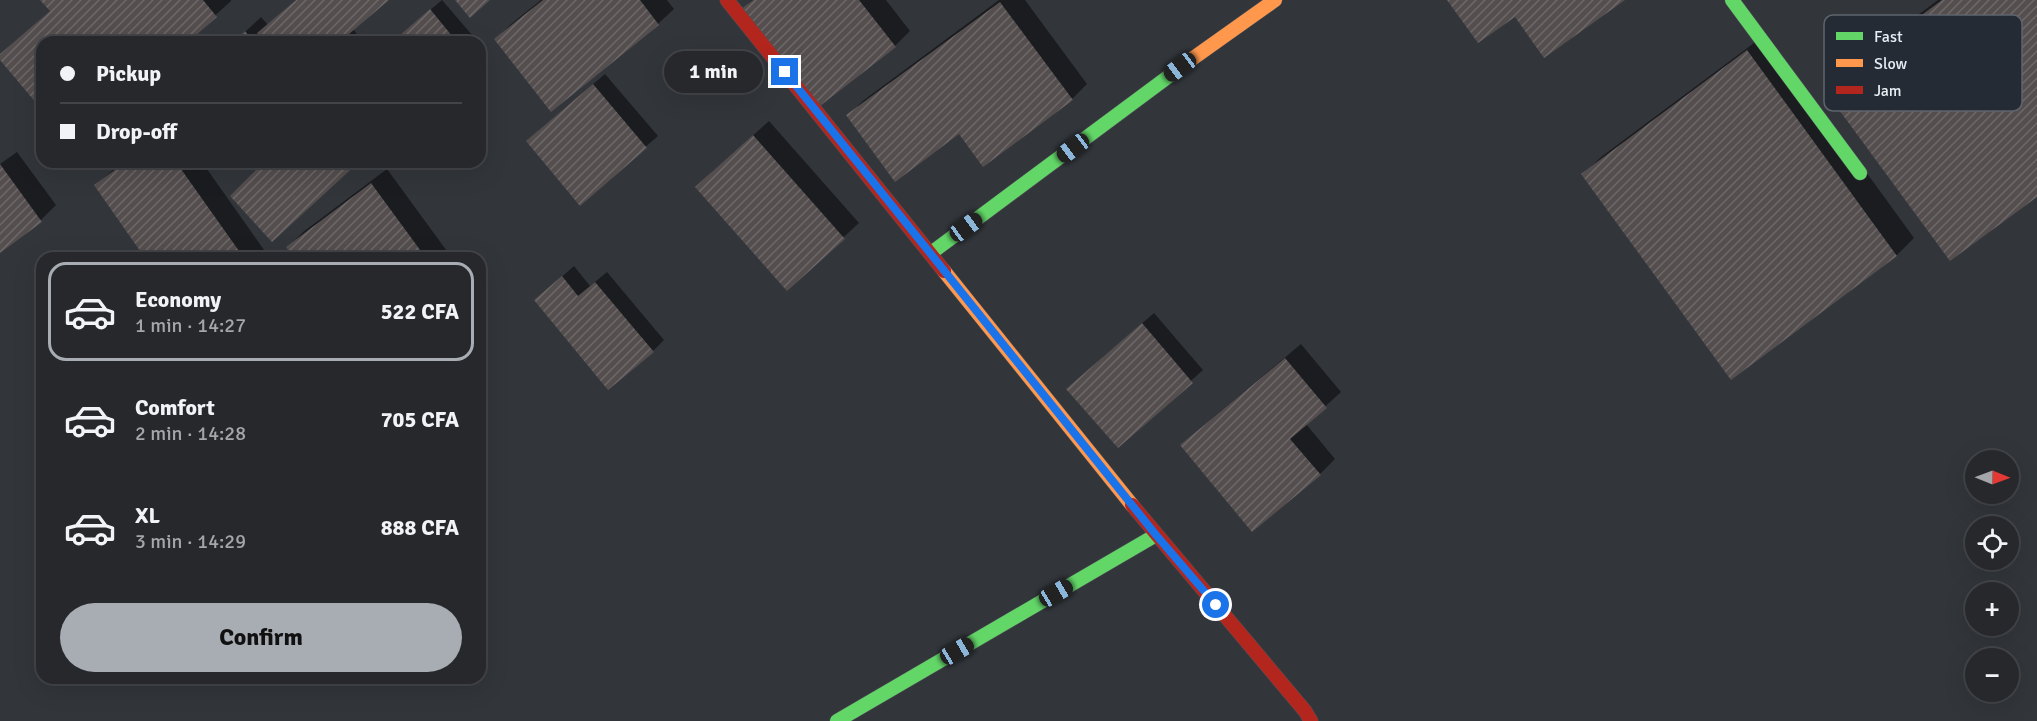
<!DOCTYPE html>
<html lang="en">
<head>
<meta charset="utf-8">
<style>
  :root { --surface:#26282c; --page:#323438; --text:#f1f3f6; --muted:#a4a6a9; --line:#424448; --accent:#a8acb3 }
  body { margin:0; font-family:Signika,sans-serif; background:var(--page); color:var(--text); height:100vh; display:flex; flex-direction:column; font-size:22px; white-space:nowrap }
  * { box-sizing:border-box; margin:0 }
  p { font-size:20px; color:var(--muted) }
  .icon { flex:none; width:33px; height:33px; fill:none; stroke:currentColor; stroke-width:2; stroke-linecap:round; stroke-linejoin:round }
  .map { position:relative; flex:1; overflow:hidden }
  .panel { position:absolute; left:36px; top:252px; width:450px; height:432px; display:flex; flex-direction:column; background:var(--surface); border-radius:18px; box-shadow:0 6px 24px #0002,0 0 0 2px var(--line) }
  .panel>* { flex:none }
  .top-card { position:absolute; left:36px; top:36px; width:450px; height:132px; border-radius:18px; box-shadow:0 6px 24px #0002,0 0 0 2px var(--line); display:grid; align-content:center; height:132px; padding:0 24px; background:var(--surface) }
  .needle { width:39px; rotate:91deg }
  .fabs { position:absolute; left:1965px; top:450px; display:grid; gap:12px }
  .fabs a { display:grid; place-items:center; width:54px; height:54px; border-radius:50%; background:var(--surface); box-shadow:0 6px 24px #0002,0 0 0 2px var(--line); font-size:30px }
  .end { position:absolute; width:27px; height:27px; margin:-14px; border:8px solid #1a73e8; background:#fff; box-shadow:0 0 0 3px #fff }
  .from { border-radius:50% }
  .bubble { position:absolute; height:42px; border-radius:21px; background:var(--surface); box-shadow:0 6px 24px #0002,0 0 0 2px var(--line); font-size:20px; font-weight:700; line-height:42px; text-align:center }
  .car { position:absolute; width:18px; height:36px; margin:-18px -9px; border-radius:8px; box-shadow:0 0 4px 2px #0007; background:linear-gradient(#222 24%,#8ab4d8 0 40%,#222 0 76%,#8ab4d8 0 86%,#222 0) }
  .top-card b { display:flex; align-items:center; gap:21px; height:57px; font-size:22px }
  .top-card b+b { border-top:2px solid var(--line) }
  .top-card i { width:15px; height:15px; background:var(--text) }
  ul { padding:10px 0 0; list-style:none }
  li { display:flex; align-items:center; gap:18px; height:99px; margin:0 12px 9px; padding:0 12px; border:3px solid transparent; border-radius:18px }
  li div { flex:1 }
  li b { display:block; font-size:22px }
  li em { font-style:normal; font-weight:700 }
  li.active { border-color:var(--accent) }
  li>.icon { width:54px; height:54px; stroke-width:1.5 }
  .action { display:flex; gap:12px; margin-top:auto; padding:12px 24px }
  .action a { flex:1; height:69px; border-radius:36px; background:var(--accent); color:#111; font-size:24px; font-weight:700; line-height:69px; text-align:center }
  .map>svg:first-child { display:block }
  .shadow { fill:#0007 }
  .building { fill:url(#building-hatch) }
  .lines { fill:none; stroke-linecap:round; stroke-linejoin:round }
  .fast-casing { stroke:#505358; stroke-width:15 }
  .slow-casing { stroke:#505358; stroke-width:15 }
  .jam-casing { stroke:#505358; stroke-width:15 }
  .fast { stroke:#63d668; stroke-width:14 }
  .slow { stroke:#ff974d; stroke-width:14 }
  .jam { stroke:#b3261e; stroke-width:14 }
  .route { stroke:#1a73e8; stroke-width:8 }
  .key { fill:#242b34; stroke:#5f656d; stroke-width:1.5 }
  .key-label { font-size:16px; fill:#e8ecf3 }
</style>
</head>
<body>
<div class="map">
<svg width="2037" height="721" viewBox="0 0 2037 721">
  <defs>
    <pattern id="building-hatch" width="6" height="6" patternUnits="userSpaceOnUse" patternTransform="scale(1.5)"><rect width="6" height="6" fill="#554e4f"/><path d="M-1 1l2-2M0 6l6-6M5 7l2-2" fill="none" stroke="#6d6869"/></pattern>
  </defs>
  <rect width="100%" height="100%" fill="#32363b"/>
  <!-- shadow -->
  <g class="shadow">
    <path d="M42 0H231V1L186 42H42V107L0 56 51 10Z"/>
    <path d="M296 0H387L353 29 363 42H234L261 17 268 25Z"/>
    <path d="M442 0 478 42H392Z"/>
    <path d="M541 0H667L674 9 658 24 552 110 496 39 511 24Z"/>
    <path d="M752 0H886L910 31 895 46 742 10Z"/>
    <path d="M999 0H1025L1087 84 1072 99 959 132 848 115 864 100Z"/>
    <path d="M1938 0H2037V195L1825 88 1843 71Z"/>
    <path d="M1766 34 1914 238 1897 255 1731 378 1583 175 1601 157Z"/>
    <path d="M480 45 485 52 480 57Z"/>
    <path d="M605 74 658 136 580 204 539 130Z"/>
    <path d="M769 121 859 223 787 289 712 172Z"/>
    <path d="M17 152 56 205 41 220 0 251V164Z"/>
    <path d="M122 162H202L269 257 147 258 96 185Z"/>
    <path d="M387 169 452 258H295L288 247 303 232Z"/>
    <path d="M574 266 590 286 607 272 664 340 653 351 548 289Z"/>
    <path d="M1154 313 1203 370 1118 446 1079 378Z"/>
    <path d="M1301 344 1341 392 1306 424 1335 459 1320 474 1182 445 1198 430Z"/>
  </g>
  <!-- building -->
  <g class="building">
    <path d="M40 0H203L217 17 188 42H42V110L0 60V54L50 11Z"/>
    <path d="M296 0H389L342 40 343 42H264L257 33Z"/>
    <path d="M455 0H490L470 18Z"/>
    <path d="M543 0H640L659 25 551 112 494 39Z"/>
    <path d="M753 0H859L896 47 816 109 740 10Z"/>
    <path d="M1447 0H1625L1544 58 1515 17 1478 43Z"/>
    <path d="M1942 0H2037V197L1950 261 1823 88Z"/>
    <path d="M1000 2 1073 100 983 167 959 134 895 182 846 115Z"/>
    <path d="M430 9 457 42H392Z"/>
    <path d="M245 31 254 42H233Z"/>
    <path d="M1747 50 1897 256 1731 380 1581 174Z"/>
    <path d="M593 84 647 148 580 206 526 141Z"/>
    <path d="M753 135 845 239 787 291 695 187Z"/>
    <path d="M126 162H176L244 258H145L94 185Z"/>
    <path d="M250 162H359L272 242 230 196 257 169Z"/>
    <path d="M0 164 42 222 0 253Z"/>
    <path d="M371 183 426 258H294L286 247Z"/>
    <path d="M562 276 578 296 595 282 654 352 608 390 534 300Z"/>
    <path d="M1142 323 1193 383 1118 448 1066 389Z"/>
    <path d="M1285 358 1327 408 1290 439 1321 475 1252 532 1180 445Z"/>
  </g>
  <g class="lines">
    <defs>
      <g id="fast">
        <path d="M1732 0 1860 173"/>
        <path d="M931 253 1192 59"/>
        <path d="M837 721 1156 535"/>
      </g>
      <g id="slow">
        <path d="M1192 59 1275 0"/>
        <path d="M944 271 1132 505"/>
      </g>
      <g id="jam">
        <path d="M727 0 944 271"/>
        <path d="M1132 505 1305 711 1311 721"/>
      </g>
    </defs>
    <!-- fast casing -->
    <use href="#fast" class="fast-casing"/>
    <!-- slow casing -->
    <use href="#slow" class="slow-casing"/>
    <!-- jam casing -->
    <use href="#jam" class="jam-casing"/>
    <!-- fast -->
    <use href="#fast" class="fast"/>
    <!-- slow -->
    <use href="#slow" class="slow"/>
    <!-- jam -->
    <use href="#jam" class="jam"/>
  </g>
  <g class="lines">
    <!-- route -->
    <path class="route" d="M785 72 1156 535 1216 605"/>
  </g>
  <!-- legend -->
  <rect x="1824" y="15" width="198" height="96" rx="9" class="key"/>
  <rect x="1836" y="32" width="27" height="8" fill="#63d668"/>
  <rect x="1836" y="59" width="27" height="8" fill="#ff974d"/>
  <rect x="1836" y="86" width="27" height="8" fill="#b3261e"/>
  <g class="key-label">
    <text x="1874" y="42">Fast</text>
    <text x="1874" y="69">Slow</text>
    <text x="1874" y="96">Jam</text>
  </g>
</svg>
<div class="fabs">
<a><svg class="needle" viewBox="-14 -14 28 28"><path d="M0-13l5 13h-10z" fill="#e53935"/><path d="M0 13l5-13h-10z" fill="#a4a6a9"/></svg></a>
<a><svg class="icon" aria-label="locate" viewBox="0 0 24 24"><circle cx="12" cy="12" r="6"/><path d="M12 2v4M12 18v4M2 12h4M18 12h4"/></svg></a>
<a>+</a>
<a>−</a>
</div>
<i class="end from" style="left:1216px;top:605px"></i>
<i class="end" style="left:785px;top:72px"></i>
<div class="bubble" style="left:664px;top:51px;width:99px">1 min</div>
<i class="car" style="left:1180px;top:67px;rotate:233deg"></i>
<i class="car" style="left:1073px;top:148px;rotate:233deg"></i>
<i class="car" style="left:966px;top:227px;rotate:54deg"></i>
<i class="car" style="left:1056px;top:593px;rotate:60deg"></i>
<i class="car" style="left:957px;top:651px;rotate:60deg"></i>
<div class="top-card">
<b><i class="from"></i>Pickup</b>
<b><i></i>Drop-off</b>
</div>
<section class="panel">
<ul>
<li class="active"><svg class="icon" aria-label="car" viewBox="0 0 24 24"><path d="M5 17H2v-5l4-1 3-4h7l3 4 3 1v5h-3M9 17h6M6 11h13"/><circle cx="7" cy="17" r="2"/><circle cx="17" cy="17" r="2"/></svg><div><b>Economy</b><p>1 min · 14:27</p></div><em>522 CFA</em></li>
<li><svg class="icon" aria-label="car" viewBox="0 0 24 24"><path d="M5 17H2v-5l4-1 3-4h7l3 4 3 1v5h-3M9 17h6M6 11h13"/><circle cx="7" cy="17" r="2"/><circle cx="17" cy="17" r="2"/></svg><div><b>Comfort</b><p>2 min · 14:28</p></div><em>705 CFA</em></li>
<li><svg class="icon" aria-label="car" viewBox="0 0 24 24"><path d="M5 17H2v-5l4-1 3-4h7l3 4 3 1v5h-3M9 17h6M6 11h13"/><circle cx="7" cy="17" r="2"/><circle cx="17" cy="17" r="2"/></svg><div><b>XL</b><p>3 min · 14:29</p></div><em>888 CFA</em></li>
</ul>
<div class="action"><a>Confirm</a></div>
</section>
</div>
</body>
</html>
